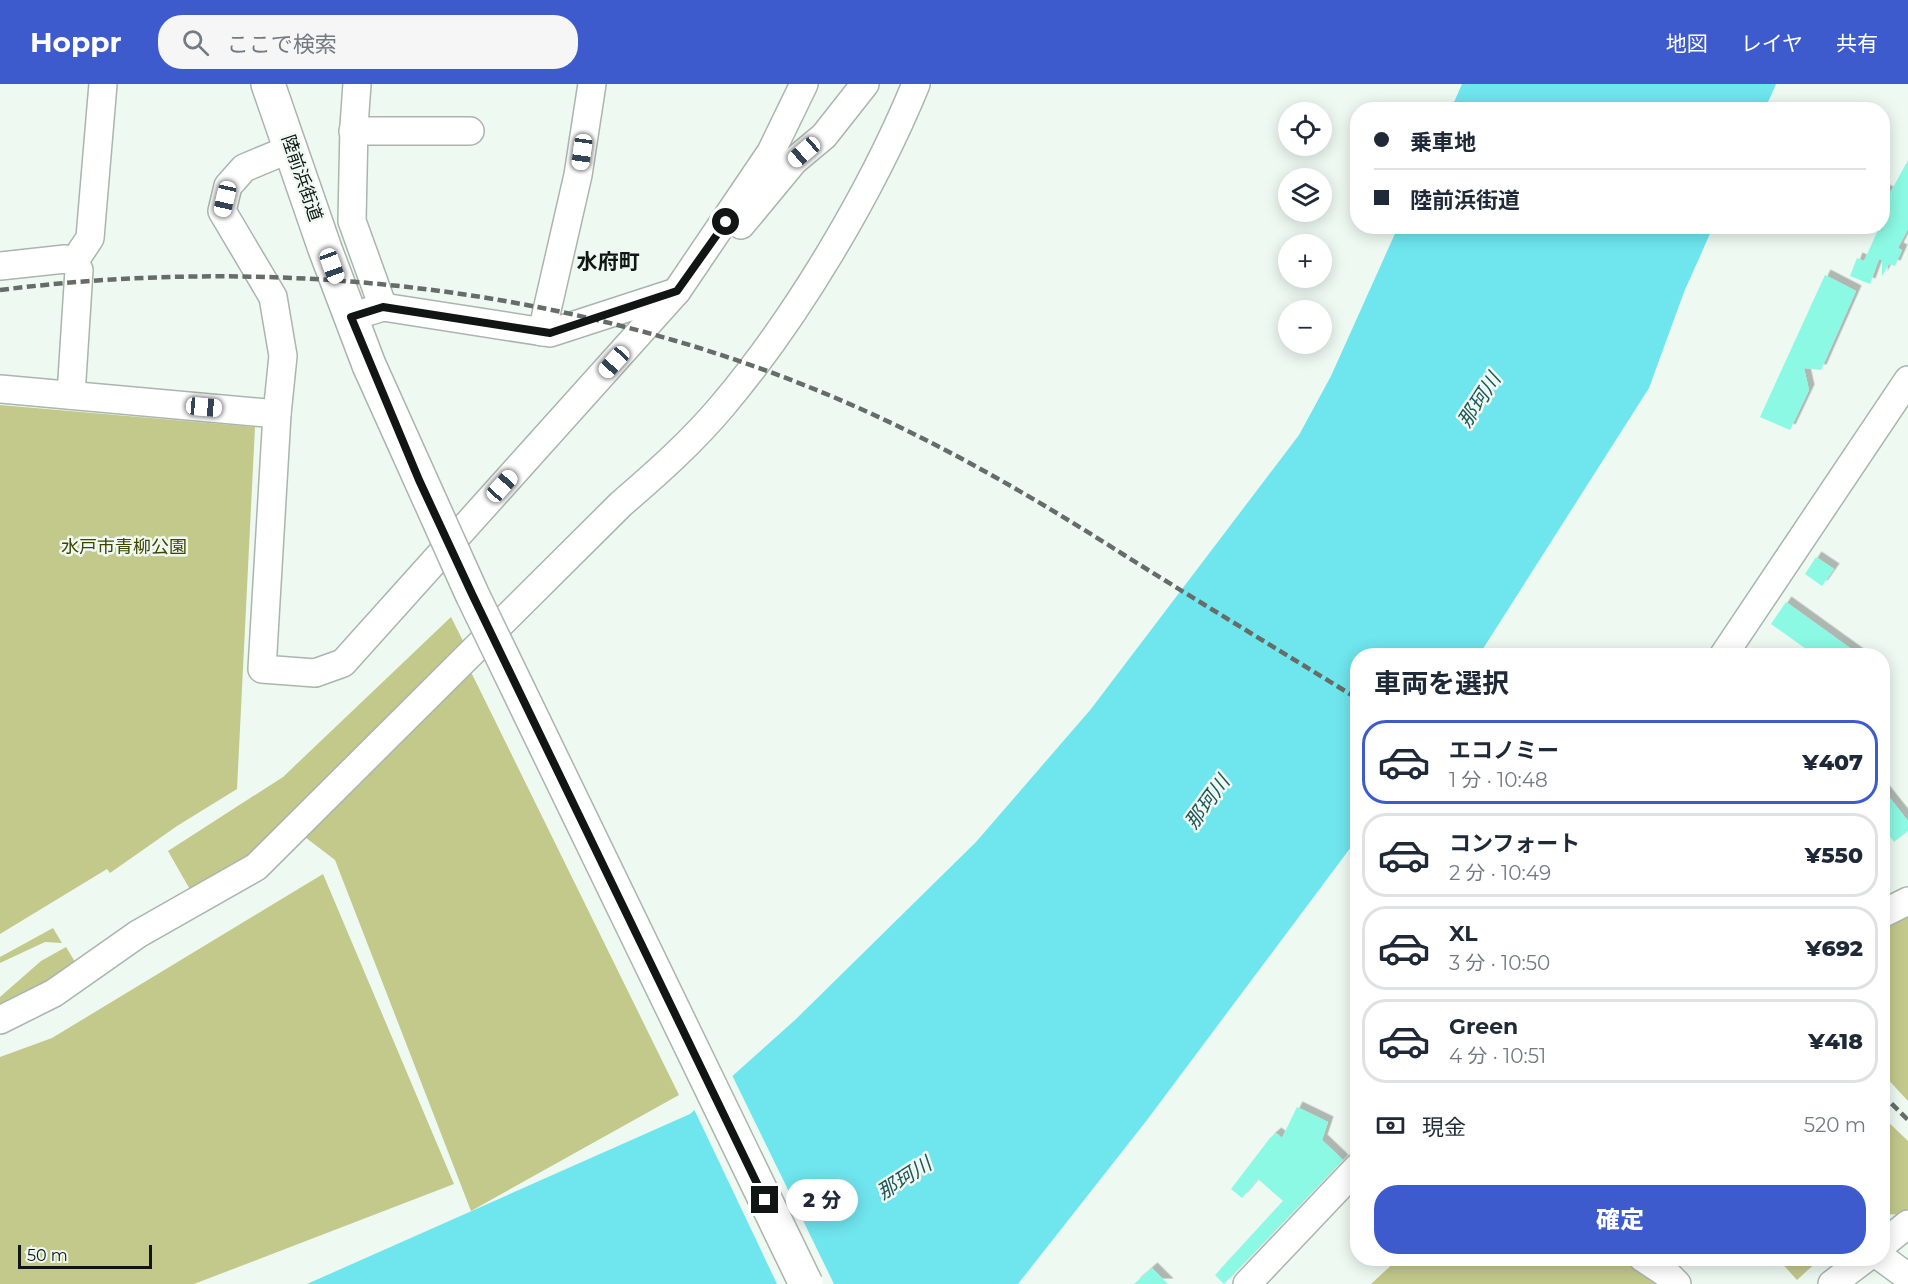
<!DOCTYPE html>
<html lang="ja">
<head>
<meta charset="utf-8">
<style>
  :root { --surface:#fff; --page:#f6f6f7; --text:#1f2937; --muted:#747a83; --line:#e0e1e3; --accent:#3e5bce }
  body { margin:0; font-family:Montserrat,"Noto Sans JP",sans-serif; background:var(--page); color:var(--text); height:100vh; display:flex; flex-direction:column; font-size:22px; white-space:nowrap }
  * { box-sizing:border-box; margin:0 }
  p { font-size:20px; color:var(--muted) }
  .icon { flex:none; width:33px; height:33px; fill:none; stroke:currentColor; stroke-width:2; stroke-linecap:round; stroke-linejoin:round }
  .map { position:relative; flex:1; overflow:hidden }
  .details { position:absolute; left:1350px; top:564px; width:540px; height:618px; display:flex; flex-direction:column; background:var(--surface); border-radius:24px; box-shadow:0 3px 15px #0003 }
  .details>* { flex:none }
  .banner { position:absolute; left:1350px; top:18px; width:540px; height:132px; border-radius:24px; box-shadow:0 3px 15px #0003; display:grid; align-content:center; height:132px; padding:0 24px; background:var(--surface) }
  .fabs { position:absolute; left:1278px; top:18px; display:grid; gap:12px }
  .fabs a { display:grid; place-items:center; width:54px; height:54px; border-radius:50%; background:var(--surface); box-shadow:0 3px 15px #0003; font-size:30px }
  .scale { position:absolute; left:18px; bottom:15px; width:134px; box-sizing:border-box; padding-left:6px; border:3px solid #111513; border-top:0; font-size:16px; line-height:21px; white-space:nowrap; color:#111513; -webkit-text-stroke:4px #eef9f2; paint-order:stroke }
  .end { position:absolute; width:27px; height:27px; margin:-14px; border:8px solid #111513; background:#fff; box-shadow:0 0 0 3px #fff }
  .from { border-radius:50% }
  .bubble { position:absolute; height:42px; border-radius:21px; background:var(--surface); box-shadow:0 3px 15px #0003; font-size:20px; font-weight:800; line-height:42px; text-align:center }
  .car { position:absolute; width:18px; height:36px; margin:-18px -9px; border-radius:8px; box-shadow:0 0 4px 2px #0007; background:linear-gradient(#fff 24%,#345 0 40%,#fff 0 76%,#345 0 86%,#fff 0) }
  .banner b { display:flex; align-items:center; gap:21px; height:57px; font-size:22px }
  .banner b+b { border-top:2px solid var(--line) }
  .banner i { width:15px; height:15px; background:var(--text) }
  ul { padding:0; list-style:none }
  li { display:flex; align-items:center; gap:18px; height:84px; margin:0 12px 9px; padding:0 12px; border:3px solid var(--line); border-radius:24px }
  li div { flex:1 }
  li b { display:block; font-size:22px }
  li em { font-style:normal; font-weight:800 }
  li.active { border-color:var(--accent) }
  li>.icon { width:54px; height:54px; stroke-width:1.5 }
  h2 { padding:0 24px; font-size:27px; line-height:72px }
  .pay { display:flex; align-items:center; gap:15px; height:66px; padding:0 24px; font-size:22px }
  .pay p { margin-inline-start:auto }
  .action { display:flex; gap:12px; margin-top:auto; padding:12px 24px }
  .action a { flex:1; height:69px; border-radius:24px; background:var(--accent); color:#fff; font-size:24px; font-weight:800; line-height:69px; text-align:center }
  header { display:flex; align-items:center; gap:36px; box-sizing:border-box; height:84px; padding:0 30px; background:var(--accent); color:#fff }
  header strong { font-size:28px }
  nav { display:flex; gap:33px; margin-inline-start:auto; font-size:21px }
  .search { width:420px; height:54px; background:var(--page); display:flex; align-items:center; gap:15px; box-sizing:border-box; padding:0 21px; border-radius:24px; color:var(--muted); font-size:22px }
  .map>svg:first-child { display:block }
  .green { fill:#c3c88b }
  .water { fill:#6fe5ee }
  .pier { fill:#eef9f2 }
  .building { fill:#8bf9e3; filter:url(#shadow) }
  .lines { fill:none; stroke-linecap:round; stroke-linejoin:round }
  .minor-casing { stroke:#aab5ae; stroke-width:30 }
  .major-casing { stroke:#aab5ae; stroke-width:36 }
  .minor { stroke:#fff; stroke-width:27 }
  .major { stroke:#fff; stroke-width:33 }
  .rail { stroke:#666c68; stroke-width:4.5; stroke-dasharray:9 4.5; stroke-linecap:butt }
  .major-bridge-casing { stroke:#aab5ae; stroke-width:36; stroke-linecap:butt }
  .major-bridge { stroke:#fff; stroke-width:33 }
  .route { stroke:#111513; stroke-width:8 }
  .labels { text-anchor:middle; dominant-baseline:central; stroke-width:5; stroke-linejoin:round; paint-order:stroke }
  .street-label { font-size:18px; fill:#111513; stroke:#eef9f2 }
  .park-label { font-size:18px; fill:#414400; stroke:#eef9f2 }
  .water-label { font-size:20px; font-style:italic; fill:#215558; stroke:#eef9f2 }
  .quarter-label { font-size:21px; font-weight:bold; fill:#111513; stroke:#eef9f2 }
</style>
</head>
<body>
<header>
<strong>Hoppr</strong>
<div class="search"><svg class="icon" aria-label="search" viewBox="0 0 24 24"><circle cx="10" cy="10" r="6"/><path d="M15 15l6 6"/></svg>ここで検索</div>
<nav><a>地図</a><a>レイヤ</a><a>共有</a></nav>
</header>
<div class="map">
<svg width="1908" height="1200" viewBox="0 0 1908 1200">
  <defs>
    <filter id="shadow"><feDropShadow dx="5.5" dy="-5.5" stdDeviation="0" flood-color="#0004"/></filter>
  </defs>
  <rect width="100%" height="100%" fill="#eef9f2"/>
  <!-- green -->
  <g class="green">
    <path d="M0 321 255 343 237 705 177 742 110 789 107 785 0 850Z"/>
    <path d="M451 533 468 567 256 777 192 809 168 767 283 693Z"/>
    <path d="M470 586 679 1011 471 1127 335 776 301 750Z"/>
    <path d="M323 790 454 1100 194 1200H0V973L52 954Z"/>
    <path d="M1908 827V1017L1883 990V839Z"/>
    <path d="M53 844 62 859 45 858 0 879V873Z"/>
    <path d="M66 863 77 881 0 928V913L41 877Z"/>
    <path d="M1882 1032 1908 1057V1131L1883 1130Z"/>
    <path d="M1399 1174 1610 1175 1638 1184 1659 1200H1371Z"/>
    <path d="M1778 1175H1820L1797 1196Z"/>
  </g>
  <!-- water -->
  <g class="water">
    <path d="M1462 0H1776L1765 25H1451Z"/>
    <path d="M1398 143H1713L1684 208 1649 304 1479 571 1358 572 1357 755 1147 1036 1018 1200H307L690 1030 795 936 976 758 1091 625 1299 351 1331 292Z"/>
  </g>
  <!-- pier -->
  <path class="pier" d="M731 989 834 1200H777L693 1023Z"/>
  <!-- building -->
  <g class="building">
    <path d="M1908 76V145L1898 164 1902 166 1895 182 1889 180 1882 192V176L1879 175 1870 200 1850 192 1857 174 1864 177 1878 146 1882 148V105L1890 109Z"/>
    <path d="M1825 191 1856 207 1821 286 1804 284 1809 306 1790 346 1760 333Z"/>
    <path d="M1816 473 1834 485 1822 502 1805 490Z"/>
    <path d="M1786 518 1861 572H1816L1771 540Z"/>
    <path d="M1882 704 1908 737V747L1894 758 1882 743Z"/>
    <path d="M1297 1023 1328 1038 1322 1056 1343 1076 1224 1200 1215 1191 1283 1117 1258 1095 1242 1114 1231 1105 1270 1054 1276 1049 1282 1054Z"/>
    <path d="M1152 1184 1168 1200H1134Z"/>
  </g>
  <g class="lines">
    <defs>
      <g id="minor">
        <path d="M357 0 354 42 352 137 383 223"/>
        <path d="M353 47H470"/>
        <path d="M292 64 244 84 228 102 222 127 273 213 283 272 277 330 262 585 315 589 343 579 677 207 771 68 804 0"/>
        <path d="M741 141 794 77 824 52 865 0"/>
        <path d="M74 178 90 154 103 0"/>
        <path d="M0 182 65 175 74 178 79 186 71 311"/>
        <path d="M351 233 383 223 550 249 676 208"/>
        <path d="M542 248 578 91 592 0"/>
        <path d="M0 305 277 330"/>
        <path d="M1723 572 1908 296"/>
        <path d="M1882 830 1908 817"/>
        <path d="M0 936 54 909 138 850 256 783 621 420C657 389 693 357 723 321 798 232 872 107 916 0"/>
        <path d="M1882 1161 1908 1140"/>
        <path d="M1643 1174 1667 1190 1677 1200"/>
        <path d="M1882 1174 1908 1193"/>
        <path d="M1247 1200 1358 1083"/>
        <path d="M1832 1200 1866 1174"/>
      </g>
      <path id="major" d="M268 0 325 165 369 281"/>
    </defs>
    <!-- minor casing -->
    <use href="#minor" class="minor-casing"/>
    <!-- major casing -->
    <use href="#major" class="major-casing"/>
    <!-- minor -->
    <use href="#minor" class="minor"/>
    <!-- major -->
    <use href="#major" class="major"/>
    <!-- rail -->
    <g class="rail">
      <path d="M0 206C294 169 601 206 872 330 959 370 1041 418 1121 469 1199 518 1279 566 1358 615"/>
      <path d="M1882 1010 1908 1036"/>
    </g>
    <defs>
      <path id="major-bridge" d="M369 281 472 510 806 1200"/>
    </defs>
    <!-- major-bridge casing -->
    <use href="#major-bridge" class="major-bridge-casing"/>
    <!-- major-bridge -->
    <use href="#major-bridge" class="major-bridge"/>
  </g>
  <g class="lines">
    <!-- route -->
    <path class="route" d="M726 138 677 207 550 249 383 223 351 233 419 396 472 510 765 1116"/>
  </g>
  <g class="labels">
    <!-- street labels -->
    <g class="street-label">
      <text transform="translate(302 94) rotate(71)">陸前浜街道</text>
    </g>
    <!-- park labels -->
    <g class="park-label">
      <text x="124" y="463">水戸市青柳公園</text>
    </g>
    <!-- water labels -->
    <g class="water-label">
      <text transform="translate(1479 316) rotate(-57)">那珂川</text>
      <text transform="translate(1207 718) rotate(-54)">那珂川</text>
      <text transform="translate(904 1094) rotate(-33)">那珂川</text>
    </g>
    <!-- quarter labels -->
    <g class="quarter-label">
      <text x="608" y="177">水府町</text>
    </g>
  </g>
</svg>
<div class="fabs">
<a><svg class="icon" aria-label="locate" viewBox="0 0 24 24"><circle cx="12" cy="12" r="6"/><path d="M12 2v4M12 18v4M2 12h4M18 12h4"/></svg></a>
<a><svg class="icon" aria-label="layers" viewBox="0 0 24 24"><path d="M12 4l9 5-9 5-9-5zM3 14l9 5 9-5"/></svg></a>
<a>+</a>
<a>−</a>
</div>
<div class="scale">50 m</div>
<i class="end from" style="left:726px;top:138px"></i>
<i class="end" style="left:765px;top:1116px"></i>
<div class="bubble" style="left:786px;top:1095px;width:72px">2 分</div>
<i class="car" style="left:582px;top:68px;rotate:188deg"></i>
<i class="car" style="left:804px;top:68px;rotate:229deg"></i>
<i class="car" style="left:225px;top:115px;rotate:193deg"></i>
<i class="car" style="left:332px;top:182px;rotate:160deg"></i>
<i class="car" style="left:614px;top:278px;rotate:222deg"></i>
<i class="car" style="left:204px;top:323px;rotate:95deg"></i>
<i class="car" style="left:502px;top:402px;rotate:42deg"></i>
<div class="banner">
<b><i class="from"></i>乗車地</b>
<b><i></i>陸前浜街道</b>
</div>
<section class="details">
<h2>車両を選択</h2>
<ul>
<li class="active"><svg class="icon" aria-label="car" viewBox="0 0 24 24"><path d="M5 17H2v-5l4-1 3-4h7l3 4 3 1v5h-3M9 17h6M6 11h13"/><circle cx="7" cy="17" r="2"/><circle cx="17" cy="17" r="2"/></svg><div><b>エコノミー</b><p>1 分 · 10:48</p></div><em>¥407</em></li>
<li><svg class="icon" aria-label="car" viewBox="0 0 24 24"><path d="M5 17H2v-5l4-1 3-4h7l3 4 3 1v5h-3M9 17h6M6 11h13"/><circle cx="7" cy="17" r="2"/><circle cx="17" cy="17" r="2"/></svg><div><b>コンフォート</b><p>2 分 · 10:49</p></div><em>¥550</em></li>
<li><svg class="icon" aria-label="car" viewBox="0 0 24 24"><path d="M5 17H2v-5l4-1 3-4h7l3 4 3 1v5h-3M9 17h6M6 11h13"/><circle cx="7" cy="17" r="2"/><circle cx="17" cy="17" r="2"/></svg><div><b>XL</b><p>3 分 · 10:50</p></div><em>¥692</em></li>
<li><svg class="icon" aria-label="car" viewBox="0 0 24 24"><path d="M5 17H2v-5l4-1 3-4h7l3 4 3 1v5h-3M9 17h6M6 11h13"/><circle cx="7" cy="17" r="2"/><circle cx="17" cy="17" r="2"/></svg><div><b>Green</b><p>4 分 · 10:51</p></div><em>¥418</em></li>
</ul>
<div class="pay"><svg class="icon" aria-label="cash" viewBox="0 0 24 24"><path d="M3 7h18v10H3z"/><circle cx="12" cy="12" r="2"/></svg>現金<p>520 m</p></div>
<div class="action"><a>確定</a></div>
</section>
</div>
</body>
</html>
